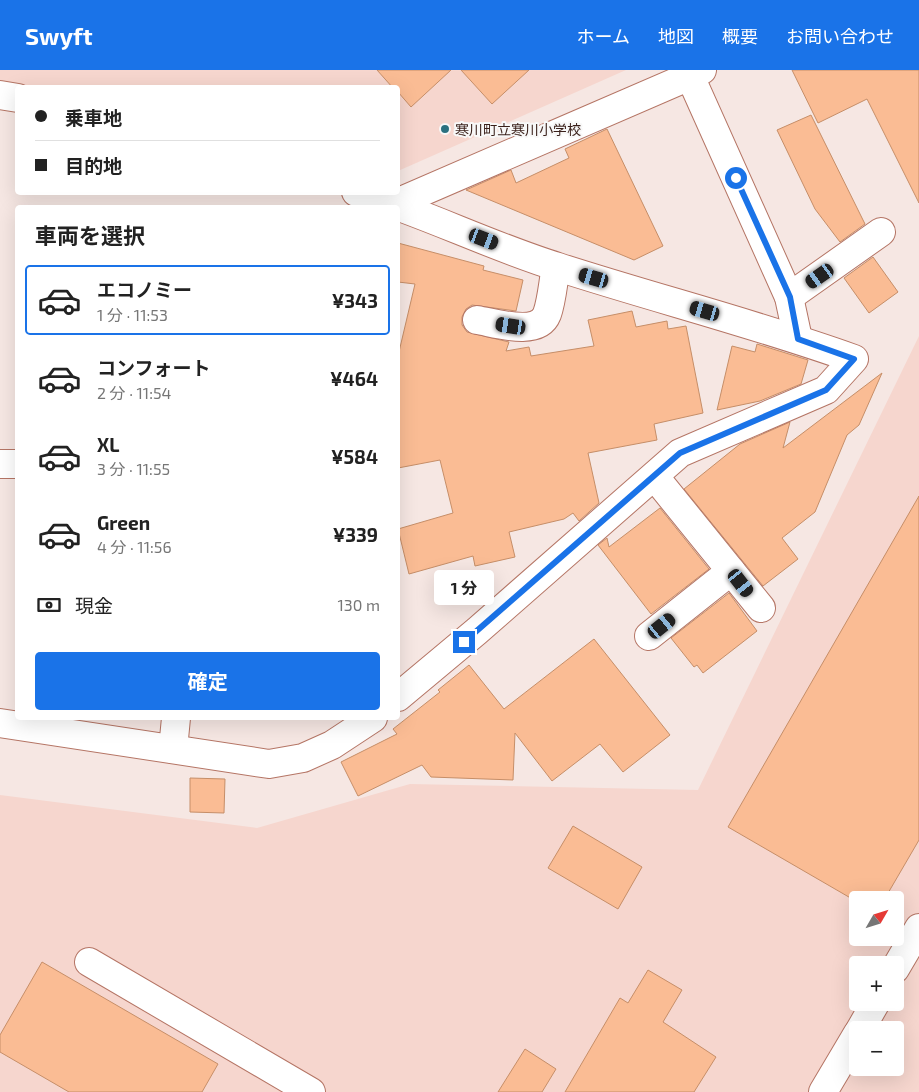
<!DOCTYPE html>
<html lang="ja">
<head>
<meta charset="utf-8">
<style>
  :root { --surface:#fff; --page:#f6f6f6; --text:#222; --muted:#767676; --line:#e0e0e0; --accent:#1a73e8 }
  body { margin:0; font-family:"Exo 2","Noto Sans JP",sans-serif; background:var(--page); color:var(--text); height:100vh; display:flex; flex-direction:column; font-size:19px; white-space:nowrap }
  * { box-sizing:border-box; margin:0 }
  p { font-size:16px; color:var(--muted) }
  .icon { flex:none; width:28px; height:28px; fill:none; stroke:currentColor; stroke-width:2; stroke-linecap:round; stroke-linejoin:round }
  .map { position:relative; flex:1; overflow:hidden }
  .drawer { position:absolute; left:15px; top:135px; width:385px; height:515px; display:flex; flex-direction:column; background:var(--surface); border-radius:5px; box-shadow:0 5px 20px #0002 }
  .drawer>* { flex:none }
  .guide { position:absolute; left:15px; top:15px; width:385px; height:110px; border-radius:5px; box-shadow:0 5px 20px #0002; display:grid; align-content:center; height:110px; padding:0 20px; background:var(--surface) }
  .needle { width:32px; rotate:51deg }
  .fabs { position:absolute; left:849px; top:821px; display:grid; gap:10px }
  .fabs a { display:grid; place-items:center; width:55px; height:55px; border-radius:5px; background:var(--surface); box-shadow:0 5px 20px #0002; font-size:25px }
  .end { position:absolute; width:22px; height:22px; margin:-11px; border:6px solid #1a73e8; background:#fff; box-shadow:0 0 0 2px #fff }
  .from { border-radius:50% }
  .bubble { position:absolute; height:35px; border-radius:5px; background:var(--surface); box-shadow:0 5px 20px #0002; font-size:16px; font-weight:700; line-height:35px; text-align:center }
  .car { position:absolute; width:15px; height:30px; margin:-15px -8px; border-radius:6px; box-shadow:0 0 4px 1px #0007; background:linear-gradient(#222 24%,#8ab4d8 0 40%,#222 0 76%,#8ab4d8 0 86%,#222 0) }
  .guide b { display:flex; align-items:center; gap:18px; height:48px; font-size:19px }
  .guide b+b { border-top:1px solid var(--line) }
  .guide i { width:12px; height:12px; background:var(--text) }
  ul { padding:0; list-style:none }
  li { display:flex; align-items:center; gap:15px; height:70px; margin:0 10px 8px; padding:0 10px; border:2px solid transparent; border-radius:5px }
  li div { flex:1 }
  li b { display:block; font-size:19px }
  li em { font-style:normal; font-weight:700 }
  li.current { border-color:var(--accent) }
  li>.icon { width:45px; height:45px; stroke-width:1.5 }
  h2 { padding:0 20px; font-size:22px; line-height:60px }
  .pay { display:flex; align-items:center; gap:12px; height:55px; padding:0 20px; font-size:19px }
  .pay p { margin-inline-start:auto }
  .cta { display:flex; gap:10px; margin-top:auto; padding:10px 20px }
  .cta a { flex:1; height:58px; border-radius:5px; background:var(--accent); color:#fff; font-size:20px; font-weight:700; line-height:58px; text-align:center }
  header { display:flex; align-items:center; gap:30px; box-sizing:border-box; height:70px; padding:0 25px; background:var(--accent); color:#fff }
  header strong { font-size:24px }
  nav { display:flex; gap:28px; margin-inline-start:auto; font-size:18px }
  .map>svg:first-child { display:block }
  .built { fill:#f6d6ce; fill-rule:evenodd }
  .building { fill:#fabc94; stroke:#c68e68 }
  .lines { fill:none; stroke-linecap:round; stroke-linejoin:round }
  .minor-casing { stroke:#b57565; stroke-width:30 }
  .minor { stroke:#fff; stroke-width:28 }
  .route { stroke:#1a73e8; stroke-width:6 }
  .poi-dot { fill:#2b707f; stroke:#f8f8f8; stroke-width:2 }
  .labels { text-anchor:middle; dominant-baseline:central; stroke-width:4; stroke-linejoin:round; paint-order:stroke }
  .poi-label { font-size:14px; fill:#391f19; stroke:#f8f8f8; text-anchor:start }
</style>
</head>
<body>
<header>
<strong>Swyft</strong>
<nav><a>ホーム</a><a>地図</a><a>概要</a><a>お問い合わせ</a></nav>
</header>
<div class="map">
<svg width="919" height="1022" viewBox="0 0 919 1022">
  <rect width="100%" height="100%" fill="#f6e7e3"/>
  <!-- built -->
  <g class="built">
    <path d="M0 0H626L398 101V18H28L0 11Z"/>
    <path d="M919 266V1022H0V725L257 758 410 714 698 720ZM858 830H895V868H858ZM858 895H895V932H858ZM858 960H895V998H858Z"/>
  </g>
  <!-- building -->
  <g class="building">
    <path d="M377 0H451L411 37 398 22V18H393Z"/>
    <path d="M461 0H529L492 34Z"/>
    <path d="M792 0H919V133L867 29 818 53Z"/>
    <path d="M811 45 865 154 840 172 815 139 777 60Z"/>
    <path d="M607 59 663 176 634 190 466 120 511 100 516 113 569 88 565 79Z"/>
    <path d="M398 173 484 196 483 200 523 210 516 241 472 235 466 239 462 247V255L467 262 509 272 506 281 529 277 531 286 594 276 588 250 632 241 636 257 667 251 668 259 686 256 703 343 654 354 657 370 588 383 599 433 579 451 573 443 564 449 509 462 515 487 475 496 473 486 409 504 398 459 453 443 440 390 398 398V286L415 214 398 212Z"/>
    <path d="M873 187 898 222 869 243 844 208Z"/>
    <path d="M757 274 808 290 801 314 760 331 717 340 732 276 755 282Z"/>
    <path d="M882 303 859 355 847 365 815 442 782 468 798 489 763 516 684 419 740 374 790 352 783 378Z"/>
    <path d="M919 426V770L884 830H854L728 757Z"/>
    <path d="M660 438 709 499 651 544 598 475 607 468 609 477Z"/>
    <path d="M729 523 757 561 703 603 697 595 694 597 671 568Z"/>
    <path d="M594 569 670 665 623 702 600 674 552 711 515 663 513 710 431 707 422 695 358 726 341 692 397 664 393 659 440 622 438 620 469 595 504 639Z"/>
    <path d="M190 708 225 709 224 743 190 742Z"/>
    <path d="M573 756 642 797 618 839 548 798Z"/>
    <path d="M42 892 218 994 202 1022H69L0 982V965Z"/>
    <path d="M648 900 682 920 663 952 716 987 694 1022H565L620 928 628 933Z"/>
    <path d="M525 979 556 999 542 1022H498Z"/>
  </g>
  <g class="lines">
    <defs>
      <g id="minor">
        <path d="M702 0 690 6 789 227 798 269"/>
        <path d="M0 25 18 28"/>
        <path d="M356 122C425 143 490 176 558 197 657 229 757 254 854 289L826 320 680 383 477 561 398 627"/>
        <path d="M394 134 690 6 687 0"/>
        <path d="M789 227 881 162"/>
        <path d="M477 250C496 253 538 267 547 244 552 230 553 212 556 197"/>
        <path d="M0 394H18"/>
        <path d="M655 407 761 538"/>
        <path d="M649 566 731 501"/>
        <path d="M0 653 269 694 303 688 332 675 373 648"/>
        <path d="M173 679 176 648"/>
        <path d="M89 892 311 1022"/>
        <path d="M895 899 919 858"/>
        <path d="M860 960 876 932"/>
        <path d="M823 1022 858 963"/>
      </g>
    </defs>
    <!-- minor casing -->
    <use href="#minor" class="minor-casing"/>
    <!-- minor -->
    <use href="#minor" class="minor"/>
  </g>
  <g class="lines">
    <!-- route -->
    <path class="route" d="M464 572 680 383 826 320 854 289 798 269 790 227 736 108"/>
  </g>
  <!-- markers -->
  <circle class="poi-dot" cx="445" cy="59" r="5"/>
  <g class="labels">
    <!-- poi labels -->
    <g class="poi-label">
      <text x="455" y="59">寒川町立寒川小学校</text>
    </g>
  </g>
</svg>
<div class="fabs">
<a><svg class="needle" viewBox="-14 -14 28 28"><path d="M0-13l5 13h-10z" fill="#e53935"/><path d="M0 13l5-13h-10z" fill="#767676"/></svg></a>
<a>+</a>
<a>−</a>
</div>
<i class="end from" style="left:736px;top:108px"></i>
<i class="end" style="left:464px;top:572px"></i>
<div class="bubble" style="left:434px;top:500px;width:60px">1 分</div>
<i class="car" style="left:484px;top:169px;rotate:111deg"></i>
<i class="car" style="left:820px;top:206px;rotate:235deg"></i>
<i class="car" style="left:594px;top:208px;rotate:286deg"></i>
<i class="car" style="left:705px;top:241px;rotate:286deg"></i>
<i class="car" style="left:511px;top:256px;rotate:279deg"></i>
<i class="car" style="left:741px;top:513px;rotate:142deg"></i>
<i class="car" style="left:662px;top:556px;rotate:51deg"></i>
<div class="guide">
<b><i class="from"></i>乗車地</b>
<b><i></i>目的地</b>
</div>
<section class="drawer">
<h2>車両を選択</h2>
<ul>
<li class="current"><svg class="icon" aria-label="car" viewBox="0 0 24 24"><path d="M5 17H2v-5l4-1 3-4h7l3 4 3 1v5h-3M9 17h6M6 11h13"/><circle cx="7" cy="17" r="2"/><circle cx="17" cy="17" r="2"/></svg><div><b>エコノミー</b><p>1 分 · 11:53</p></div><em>¥343</em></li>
<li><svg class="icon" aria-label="car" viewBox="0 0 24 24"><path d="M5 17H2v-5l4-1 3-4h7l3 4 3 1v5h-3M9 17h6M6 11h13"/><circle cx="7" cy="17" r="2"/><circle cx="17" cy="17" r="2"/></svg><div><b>コンフォート</b><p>2 分 · 11:54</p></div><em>¥464</em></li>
<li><svg class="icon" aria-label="car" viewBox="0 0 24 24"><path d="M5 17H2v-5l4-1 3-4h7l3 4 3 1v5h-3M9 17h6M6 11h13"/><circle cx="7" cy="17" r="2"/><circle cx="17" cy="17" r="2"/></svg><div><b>XL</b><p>3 分 · 11:55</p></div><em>¥584</em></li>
<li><svg class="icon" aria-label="car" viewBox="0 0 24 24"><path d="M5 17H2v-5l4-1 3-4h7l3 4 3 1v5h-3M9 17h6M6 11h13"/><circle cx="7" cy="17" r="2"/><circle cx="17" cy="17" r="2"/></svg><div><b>Green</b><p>4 分 · 11:56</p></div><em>¥339</em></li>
</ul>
<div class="pay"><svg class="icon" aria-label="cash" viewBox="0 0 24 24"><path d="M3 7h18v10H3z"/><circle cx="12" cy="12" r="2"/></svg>現金<p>130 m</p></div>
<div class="cta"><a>確定</a></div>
</section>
</div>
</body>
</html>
